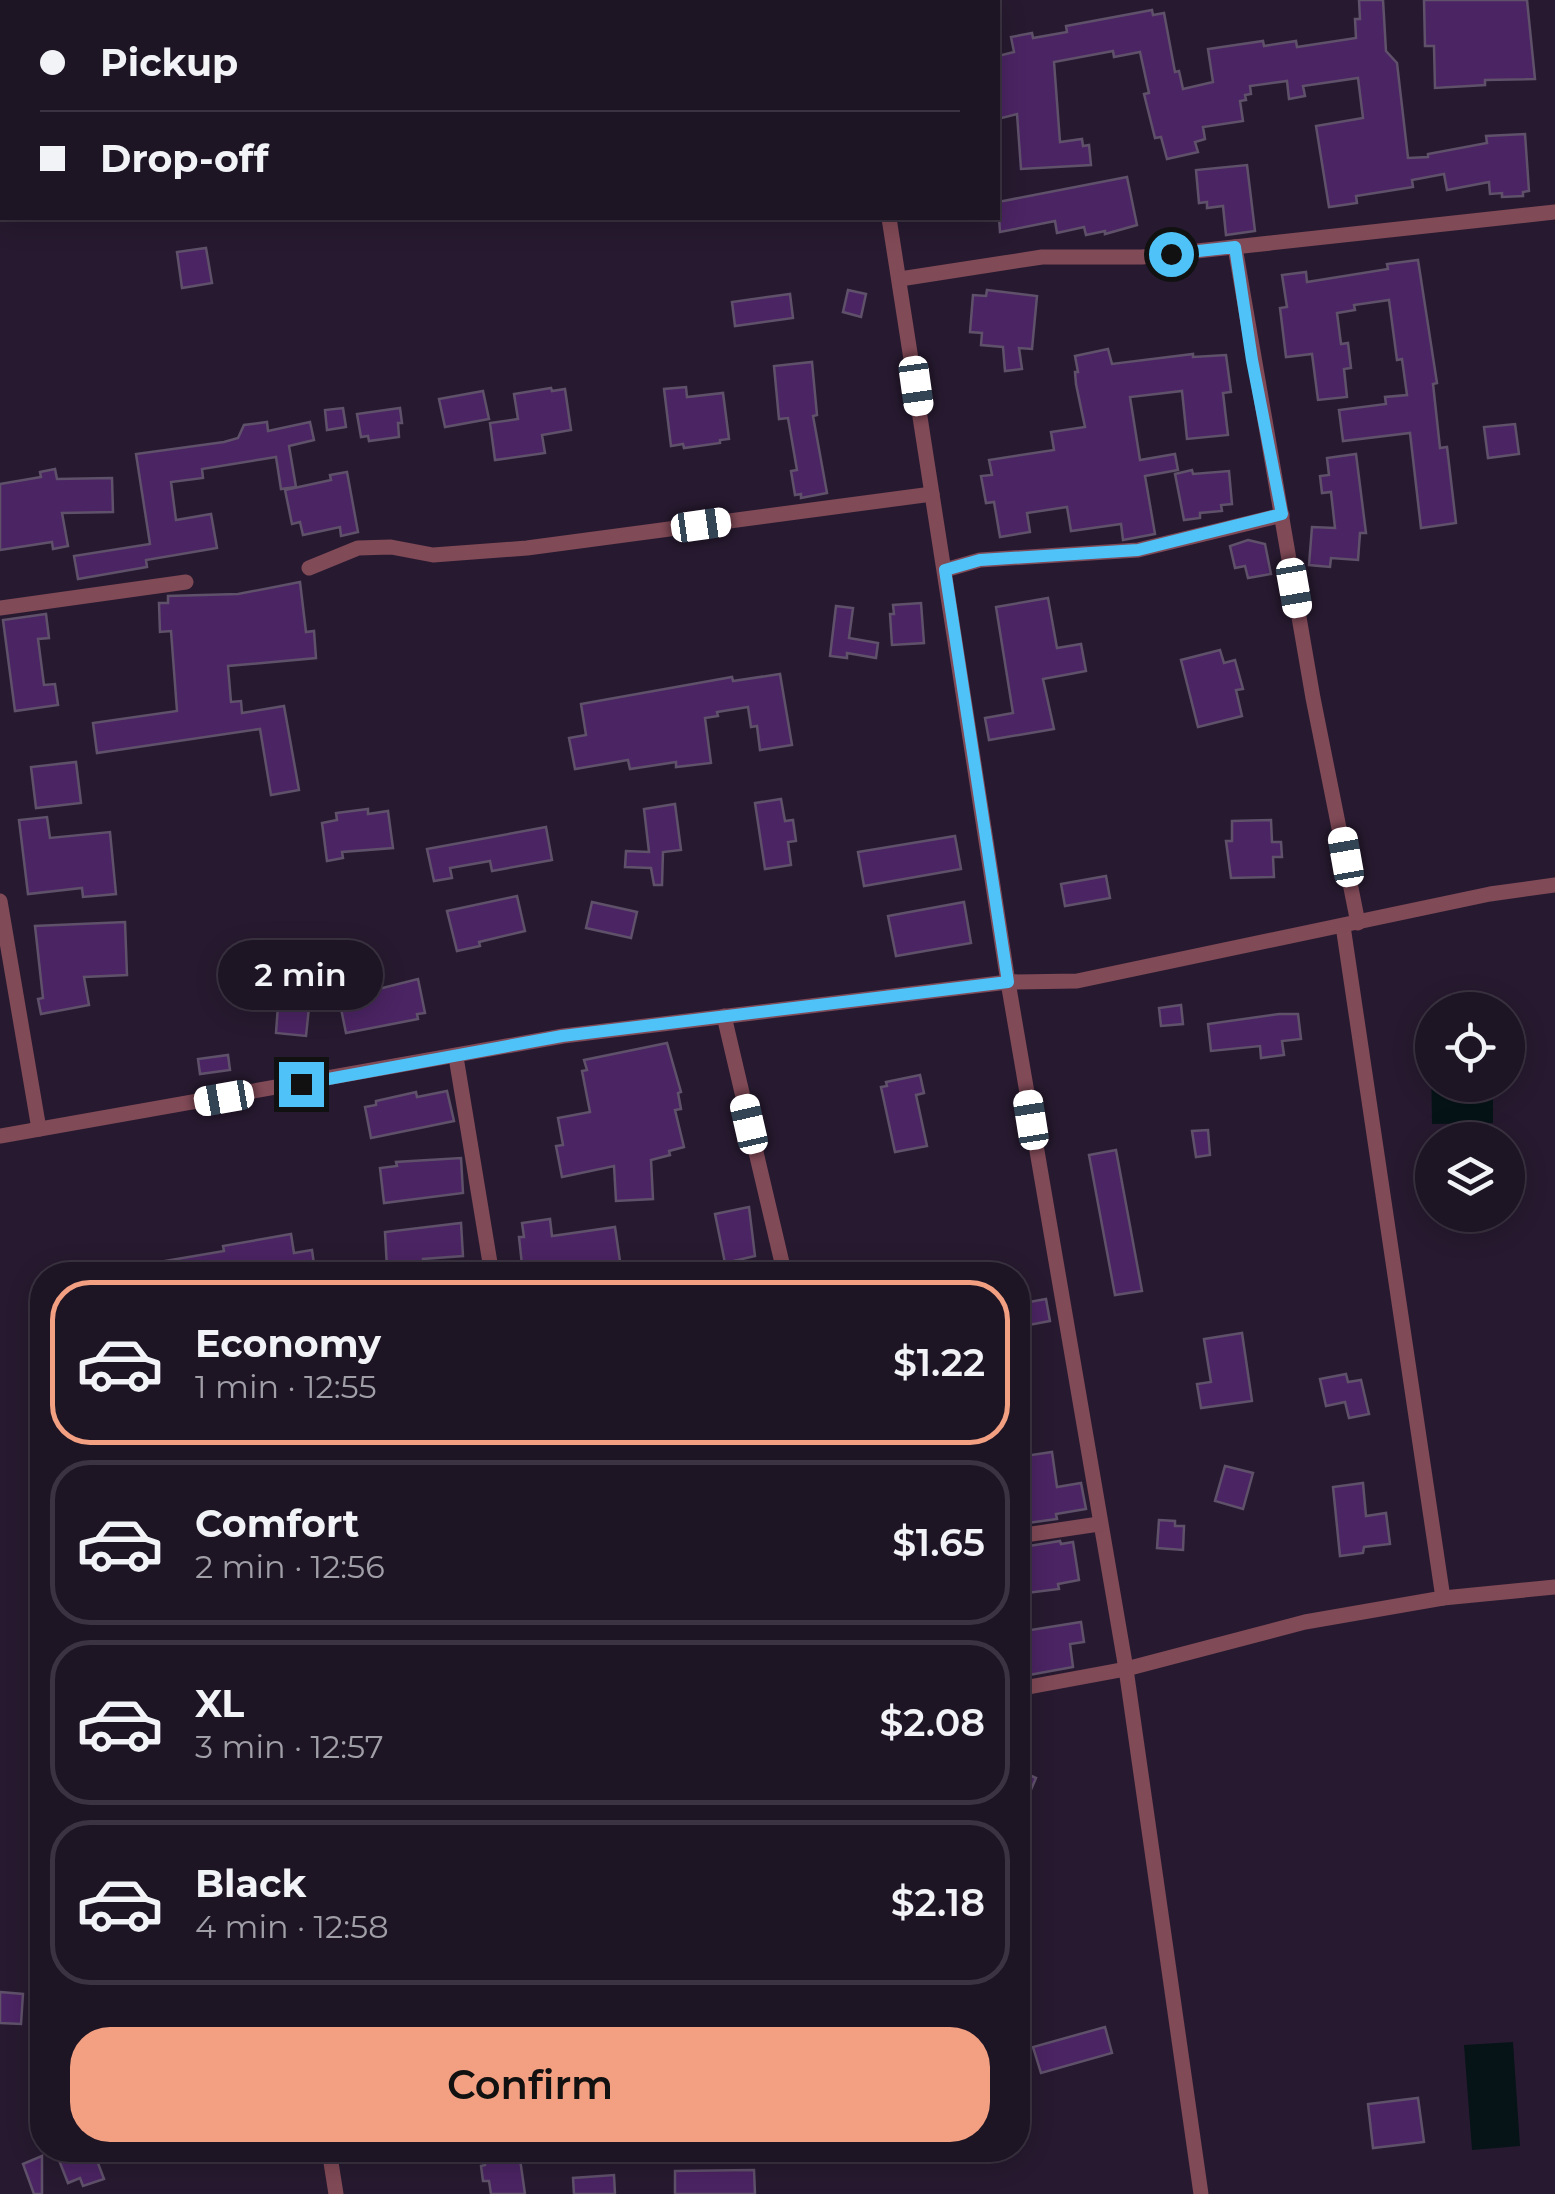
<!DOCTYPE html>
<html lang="en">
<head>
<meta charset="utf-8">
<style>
  :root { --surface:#1d1424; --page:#2a2131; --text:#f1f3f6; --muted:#a09ea6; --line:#3b3341; --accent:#f3a082 }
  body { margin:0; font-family:Montserrat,sans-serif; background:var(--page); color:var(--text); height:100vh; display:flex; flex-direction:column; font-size:38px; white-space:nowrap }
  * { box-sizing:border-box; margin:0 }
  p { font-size:32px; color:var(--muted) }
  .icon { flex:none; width:55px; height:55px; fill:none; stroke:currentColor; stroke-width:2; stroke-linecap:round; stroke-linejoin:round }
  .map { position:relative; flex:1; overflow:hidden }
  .details { position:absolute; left:30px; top:1262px; width:1000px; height:900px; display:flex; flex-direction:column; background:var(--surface); border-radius:40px; box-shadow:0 5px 25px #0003,0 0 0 2px var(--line) }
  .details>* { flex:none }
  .top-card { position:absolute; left:0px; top:0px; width:1000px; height:220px; box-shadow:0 5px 25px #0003,0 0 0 2px var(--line); display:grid; align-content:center; height:220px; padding:0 40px; background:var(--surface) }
  .fabs { position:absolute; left:1415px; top:992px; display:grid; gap:20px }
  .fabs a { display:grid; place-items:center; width:110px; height:110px; border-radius:50%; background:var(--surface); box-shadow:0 5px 25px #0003,0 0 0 2px var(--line); font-size:50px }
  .end { position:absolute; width:45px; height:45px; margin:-22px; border:12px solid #4fc3f7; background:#111; box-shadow:0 0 0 5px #111 }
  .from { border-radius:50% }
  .bubble { position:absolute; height:70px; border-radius:35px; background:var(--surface); box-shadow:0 5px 25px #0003,0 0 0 2px var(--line); font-size:32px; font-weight:600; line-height:70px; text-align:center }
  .car { position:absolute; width:30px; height:60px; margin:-30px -15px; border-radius:12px; box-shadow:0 0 8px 2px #0007; background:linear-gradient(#fff 24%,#345 0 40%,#fff 0 76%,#345 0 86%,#fff 0) }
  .top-card b { display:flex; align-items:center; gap:35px; height:95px; font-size:38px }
  .top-card b+b { border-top:2px solid var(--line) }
  .top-card i { width:25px; height:25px; background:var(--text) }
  ul { padding:18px 0 0; list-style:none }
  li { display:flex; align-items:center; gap:30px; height:165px; margin:0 20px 15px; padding:0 20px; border:5px solid var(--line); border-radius:40px }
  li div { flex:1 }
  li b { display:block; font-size:38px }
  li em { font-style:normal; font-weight:600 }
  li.active { border-color:var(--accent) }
  li>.icon { width:90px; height:90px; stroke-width:1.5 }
  .primary-button { display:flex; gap:20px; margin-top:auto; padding:20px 40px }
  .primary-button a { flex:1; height:115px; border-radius:40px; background:var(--accent); color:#111; font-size:40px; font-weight:600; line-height:115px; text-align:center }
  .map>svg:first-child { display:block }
  .water { fill:#061418 }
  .building { fill:#4b2463; stroke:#5f516a; stroke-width:2.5 }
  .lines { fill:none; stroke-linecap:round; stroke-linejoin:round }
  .minor { stroke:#814a57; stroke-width:15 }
  .route { stroke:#4fc3f7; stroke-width:12 }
</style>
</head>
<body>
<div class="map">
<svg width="1555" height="2194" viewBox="0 0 1555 2194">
  <rect width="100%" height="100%" fill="#271a30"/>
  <!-- water -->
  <g class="water">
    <path d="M1431 1056 1432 1085H1493V1123L1432 1124Z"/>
    <path d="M1513 2042 1520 2146 1472 2150 1464 2045Z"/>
  </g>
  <!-- building -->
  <g class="building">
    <path d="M1359 0H1383L1386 51 1397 63 1408 158 1428 157V154L1487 143 1486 136 1525 134 1529 191 1523 192V196L1502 197V193L1490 194 1489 182 1447 190 1444 174 1412 180 1413 187 1356 196 1357 203 1329 207 1316 126 1363 118 1358 78 1303 86 1305 96 1289 99 1287 81 1250 86 1251 94 1245 95 1246 100 1240 101 1243 121 1203 127 1205 139 1195 142 1198 152 1167 159 1161 137 1155 138 1144 94 1149 93 1140 52 1114 57 1113 51 1054 62 1060 142 1082 139 1083 146 1089 145 1091 165 1021 169 1017 114 998 119V56L1014 52 1011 37 1032 33 1033 38 1067 32 1066 26 1152 10 1153 15 1164 13 1175 72 1179 71 1183 89 1213 82 1208 49 1263 41 1264 46 1296 41 1297 47 1356 38 1355 19H1360Z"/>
    <path d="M1424 0H1527L1535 79 1485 80V85L1435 88 1434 46H1425Z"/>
    <path d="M1247 165 1255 231 1226 235 1223 206 1207 208V202L1199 203 1196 170Z"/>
    <path d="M1127 177 1137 225 1105 234V231L1086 235 1084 227 1057 233 1055 221 1000 232 998 202Z"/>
    <path d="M206 248 212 283 182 288 177 252Z"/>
    <path d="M1418 260 1437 383 1433 384 1440 448 1447 447 1456 523 1421 528 1410 433 1343 441 1339 410 1386 404 1385 397 1407 395 1402 359 1397 360 1389 300 1354 305 1355 310 1337 313 1341 344 1348 343 1351 368 1344 369 1347 397 1318 400 1312 354 1286 357 1280 308 1287 307 1282 275 1306 272 1307 282 1388 269 1387 264Z"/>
    <path d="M848 290 866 294 861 317 843 312Z"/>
    <path d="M987 290 1037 296 1032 349 1019 348 1022 369 1005 371 1003 347 981 345 982 333 970 332 973 295 986 296Z"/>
    <path d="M790 294 793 318 735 326 732 302Z"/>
    <path d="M1108 349 1112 364 1193 354V357L1226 355 1231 392 1223 393 1228 435 1187 439 1182 391 1130 397 1140 460 1175 454 1178 470 1145 476 1155 534 1123 540 1121 524 1071 531 1067 507 1027 513 1030 532 1000 537 994 502 986 503 981 476 992 475 989 460 1054 450 1051 432 1085 427 1076 384 1075 372H1078L1075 356Z"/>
    <path d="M812 362 817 415 813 416 827 493 801 498V494L795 495 791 471 797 470 788 418 779 419 774 366Z"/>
    <path d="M686 387 687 397 723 393 729 439 720 440V443L684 448 683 444 671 446 664 389Z"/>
    <path d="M551 388 552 391 565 389 571 430 542 435 545 453 495 460 490 423 518 419 514 394Z"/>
    <path d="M483 391 489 419 445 427 439 399Z"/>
    <path d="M343 408 346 427 327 430 325 410Z"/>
    <path d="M400 408 402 423H398L399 437 369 441 368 436 361 437 357 414Z"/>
    <path d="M267 422 268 431 310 422 314 440 289 446 296 487 281 489 276 457 202 469 203 478 171 482 176 520 211 514 217 548 146 560 147 567 78 579 74 556 150 544 136 454 224 442 238 438 244 425Z"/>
    <path d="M1515 424 1519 454 1488 458 1484 427Z"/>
    <path d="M1356 454 1366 533H1360L1358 560 1331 558 1330 567 1309 565 1312 527 1335 528 1331 492 1322 493 1320 476 1329 475 1327 458Z"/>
    <path d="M55 469 57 479 112 478 113 512 62 513 68 546 53 549 52 542 0 550V484L41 477 40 472Z"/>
    <path d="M1192 470 1193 474 1229 471 1232 504 1221 505 1222 511 1200 513V518L1184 520 1175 474Z"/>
    <path d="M347 472 358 532 341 536 340 527 303 535 300 522 292 524 285 490 331 480 330 475Z"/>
    <path d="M1248 540 1265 544 1271 574 1248 578 1245 566 1235 568 1230 546Z"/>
    <path d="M300 582 306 632 314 631 316 658 228 666 231 702 241 701 242 713 284 706 299 790 271 795 260 729 97 753 93 723 177 711 171 631 160 632 159 603H168V596L238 594Z"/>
    <path d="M1048 598 1057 648 1081 644 1086 671 1043 679 1054 729 989 740 985 718 1013 713 996 607Z"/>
    <path d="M921 603 924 643 892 645 890 614H894L893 605Z"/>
    <path d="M836 606 853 608 849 638 878 643 876 658 847 653V658L830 656Z"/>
    <path d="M46 614 49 638 38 639 44 685 55 684 58 705 15 711 3 620Z"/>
    <path d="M1220 650 1224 663 1235 660 1243 689 1236 690 1242 716 1198 727 1181 660Z"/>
    <path d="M780 674 792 745 760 750 757 726 751 727 748 707 717 712 718 716 705 718 711 763 676 767V762L630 769 628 760 575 769 569 738 586 735 581 704 732 677 733 681Z"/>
    <path d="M76 762 81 803 36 808 31 767Z"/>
    <path d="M781 799 785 821 793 820 796 841 788 842 791 865 765 869 755 803Z"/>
    <path d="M675 804 681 850 663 852 662 885H654L651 868 625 867 626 851 649 852 644 809Z"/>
    <path d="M368 809V814L388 811 393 848 342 852 343 858 327 861 322 823 337 820 336 813Z"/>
    <path d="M47 817 50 838 110 832 116 894 83 897 82 888 28 894 19 820Z"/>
    <path d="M1271 820 1272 842H1281L1282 857H1273L1274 877 1231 878 1226 841H1232V821Z"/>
    <path d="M546 827 552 860 492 871 490 861 450 868 452 878 434 881 427 849Z"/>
    <path d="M955 836 961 869 864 886 858 852Z"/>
    <path d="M1106 876 1110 898 1065 906 1061 884Z"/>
    <path d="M517 896 525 931 479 942 480 946 457 951 447 911Z"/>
    <path d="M592 902 637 912 631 938 586 928Z"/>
    <path d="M964 902 971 943 896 956 888 916Z"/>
    <path d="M125 922 127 975 84 977 89 1005 41 1014 38 999 43 998 35 926Z"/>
    <path d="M294 958 314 960 306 1036 276 1033 278 1005H272L274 981 291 983Z"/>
    <path d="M418 979 425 1013 417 1014 418 1019 346 1033 339 999Z"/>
    <path d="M1181 1005 1183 1024 1161 1026 1159 1008Z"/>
    <path d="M1279 1014H1298L1301 1039 1282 1041 1284 1055 1261 1058 1260 1046 1211 1051 1208 1024Z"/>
    <path d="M667 1043 681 1092 678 1093 681 1109 675 1110 684 1147 669 1151 670 1155 651 1160 653 1199 616 1201 614 1166 562 1177 556 1146 563 1145 558 1118 590 1112 582 1071 587 1070 584 1060Z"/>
    <path d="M228 1055 230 1070 200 1074 198 1059Z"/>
    <path d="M920 1075 924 1093 916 1095 927 1146 895 1152 881 1087 887 1086 886 1082Z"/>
    <path d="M447 1091 454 1121 371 1138 365 1107 376 1105V1101L416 1092 417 1097Z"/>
    <path d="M1208 1130 1210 1155 1196 1157 1192 1131Z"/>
    <path d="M1116 1150 1142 1291 1115 1295 1089 1155Z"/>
    <path d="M461 1158 463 1193 384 1203 380 1168 397 1166 396 1162Z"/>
    <path d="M749 1207 755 1256 725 1263 715 1214Z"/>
    <path d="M550 1219 552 1236 615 1227 622 1275H585L584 1271 528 1275 527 1264 522 1265 519 1237H524L522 1223Z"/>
    <path d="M461 1223 463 1256 423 1259V1262L387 1268 385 1232Z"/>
    <path d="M291 1234 294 1253 312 1250 315 1271 290 1275H168L165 1261 224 1251 223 1246Z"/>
    <path d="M1046 1299 1050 1321 1018 1327V1304Z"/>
    <path d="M1242 1333 1252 1401 1201 1408 1197 1384 1211 1382 1204 1339Z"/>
    <path d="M1346 1374 1348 1382 1361 1380 1369 1414 1349 1418 1345 1402 1326 1406 1320 1379Z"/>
    <path d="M1052 1452 1057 1487 1081 1483 1086 1509 1056 1514 1057 1519 1020 1524 1018 1457Z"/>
    <path d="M1225 1466 1253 1473 1243 1509 1215 1501Z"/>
    <path d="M1363 1483 1366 1516 1386 1513 1390 1544 1364 1547 1363 1553 1340 1556 1333 1487Z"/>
    <path d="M1159 1520 1175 1521V1526H1184L1183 1550 1157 1548Z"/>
    <path d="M1060 1541 1061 1544 1073 1542 1079 1580 1058 1584 1059 1589 1018 1594V1551L1024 1550 1023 1547Z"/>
    <path d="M1081 1622 1084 1642 1070 1644 1073 1667 1018 1677V1632Z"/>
    <path d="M1018 1770 1036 1778 1018 1820Z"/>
    <path d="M0 1992 23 1994 21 2024 0 2023Z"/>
    <path d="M1105 2027 1112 2053 1041 2073 1033 2047Z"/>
    <path d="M1418 2098 1424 2142 1373 2148 1368 2104Z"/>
    <path d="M55 2150H93L104 2179 83 2186 80 2178 68 2183Z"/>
    <path d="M519 2152 525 2194H491L489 2181H483L481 2166 485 2165 484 2156Z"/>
    <path d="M42 2156V2194H34L23 2164Z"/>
    <path d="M754 2170 755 2194H675V2171Z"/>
    <path d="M614 2175 615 2194H574L573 2178Z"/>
  </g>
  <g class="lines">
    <!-- minor -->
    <g class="minor">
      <path d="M104 0 105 2"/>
      <path d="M862 0V2"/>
      <path d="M889 218 1008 982 1126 1669 1201 2194"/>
      <path d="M1235 247 1313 698 1358 923"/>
      <path d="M900 279 1042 257H1142L1555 212"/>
      <path d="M309 568 358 548 391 547 433 555 527 548 932 494"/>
      <path d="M945 570 980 560 1138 550 1282 515"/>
      <path d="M0 608 186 582"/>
      <path d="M0 901 39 1129"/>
      <path d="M1343 926 1443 1598"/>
      <path d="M724 1016 783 1267 755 1275"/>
      <path d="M456 1057 492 1275"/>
      <path d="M0 1136 563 1036 1008 982 1077 981 1490 894 1555 885"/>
      <path d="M1018 1536 1099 1524"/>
      <path d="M1018 1689 1126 1669 1305 1622 1443 1598 1555 1587"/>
      <path d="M329 2150 336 2194"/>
    </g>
  </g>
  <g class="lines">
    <!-- route -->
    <path class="route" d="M301 1084 562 1036 1008 982 945 570 980 560 1138 550 1282 514 1252 360 1235 247 1171 254"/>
  </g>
</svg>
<div class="fabs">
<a><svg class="icon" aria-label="locate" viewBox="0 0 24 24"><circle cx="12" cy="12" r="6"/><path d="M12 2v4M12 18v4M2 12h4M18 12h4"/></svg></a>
<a><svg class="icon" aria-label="layers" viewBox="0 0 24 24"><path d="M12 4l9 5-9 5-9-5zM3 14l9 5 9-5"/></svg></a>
</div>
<i class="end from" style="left:1171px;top:254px"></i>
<i class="end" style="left:301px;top:1084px"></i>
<div class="bubble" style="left:218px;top:940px;width:165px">2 min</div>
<i class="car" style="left:916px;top:386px;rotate:172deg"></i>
<i class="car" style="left:701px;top:525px;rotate:82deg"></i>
<i class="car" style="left:1294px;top:588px;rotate:170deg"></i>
<i class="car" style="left:1346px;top:857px;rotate:350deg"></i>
<i class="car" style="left:224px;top:1098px;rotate:260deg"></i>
<i class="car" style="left:1031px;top:1120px;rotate:351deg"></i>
<i class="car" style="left:749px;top:1124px;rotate:347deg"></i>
<div class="top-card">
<b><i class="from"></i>Pickup</b>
<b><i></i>Drop-off</b>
</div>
<section class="details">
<ul>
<li class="active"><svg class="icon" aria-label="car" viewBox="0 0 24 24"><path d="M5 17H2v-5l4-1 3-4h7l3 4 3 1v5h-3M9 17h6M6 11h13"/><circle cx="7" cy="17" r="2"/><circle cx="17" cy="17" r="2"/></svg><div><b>Economy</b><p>1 min · 12:55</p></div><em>$1.22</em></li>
<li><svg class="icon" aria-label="car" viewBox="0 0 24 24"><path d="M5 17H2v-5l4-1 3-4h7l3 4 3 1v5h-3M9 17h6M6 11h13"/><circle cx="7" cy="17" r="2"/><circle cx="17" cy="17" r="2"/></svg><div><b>Comfort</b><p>2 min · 12:56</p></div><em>$1.65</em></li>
<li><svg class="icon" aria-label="car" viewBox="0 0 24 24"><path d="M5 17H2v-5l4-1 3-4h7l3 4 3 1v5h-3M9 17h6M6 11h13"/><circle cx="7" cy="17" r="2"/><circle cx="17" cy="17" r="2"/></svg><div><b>XL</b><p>3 min · 12:57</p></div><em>$2.08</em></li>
<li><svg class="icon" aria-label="car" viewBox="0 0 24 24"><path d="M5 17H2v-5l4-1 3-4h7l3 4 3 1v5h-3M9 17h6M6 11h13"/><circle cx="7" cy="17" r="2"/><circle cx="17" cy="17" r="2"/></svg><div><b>Black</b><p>4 min · 12:58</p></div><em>$2.18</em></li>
</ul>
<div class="primary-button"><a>Confirm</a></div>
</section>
</div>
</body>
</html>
